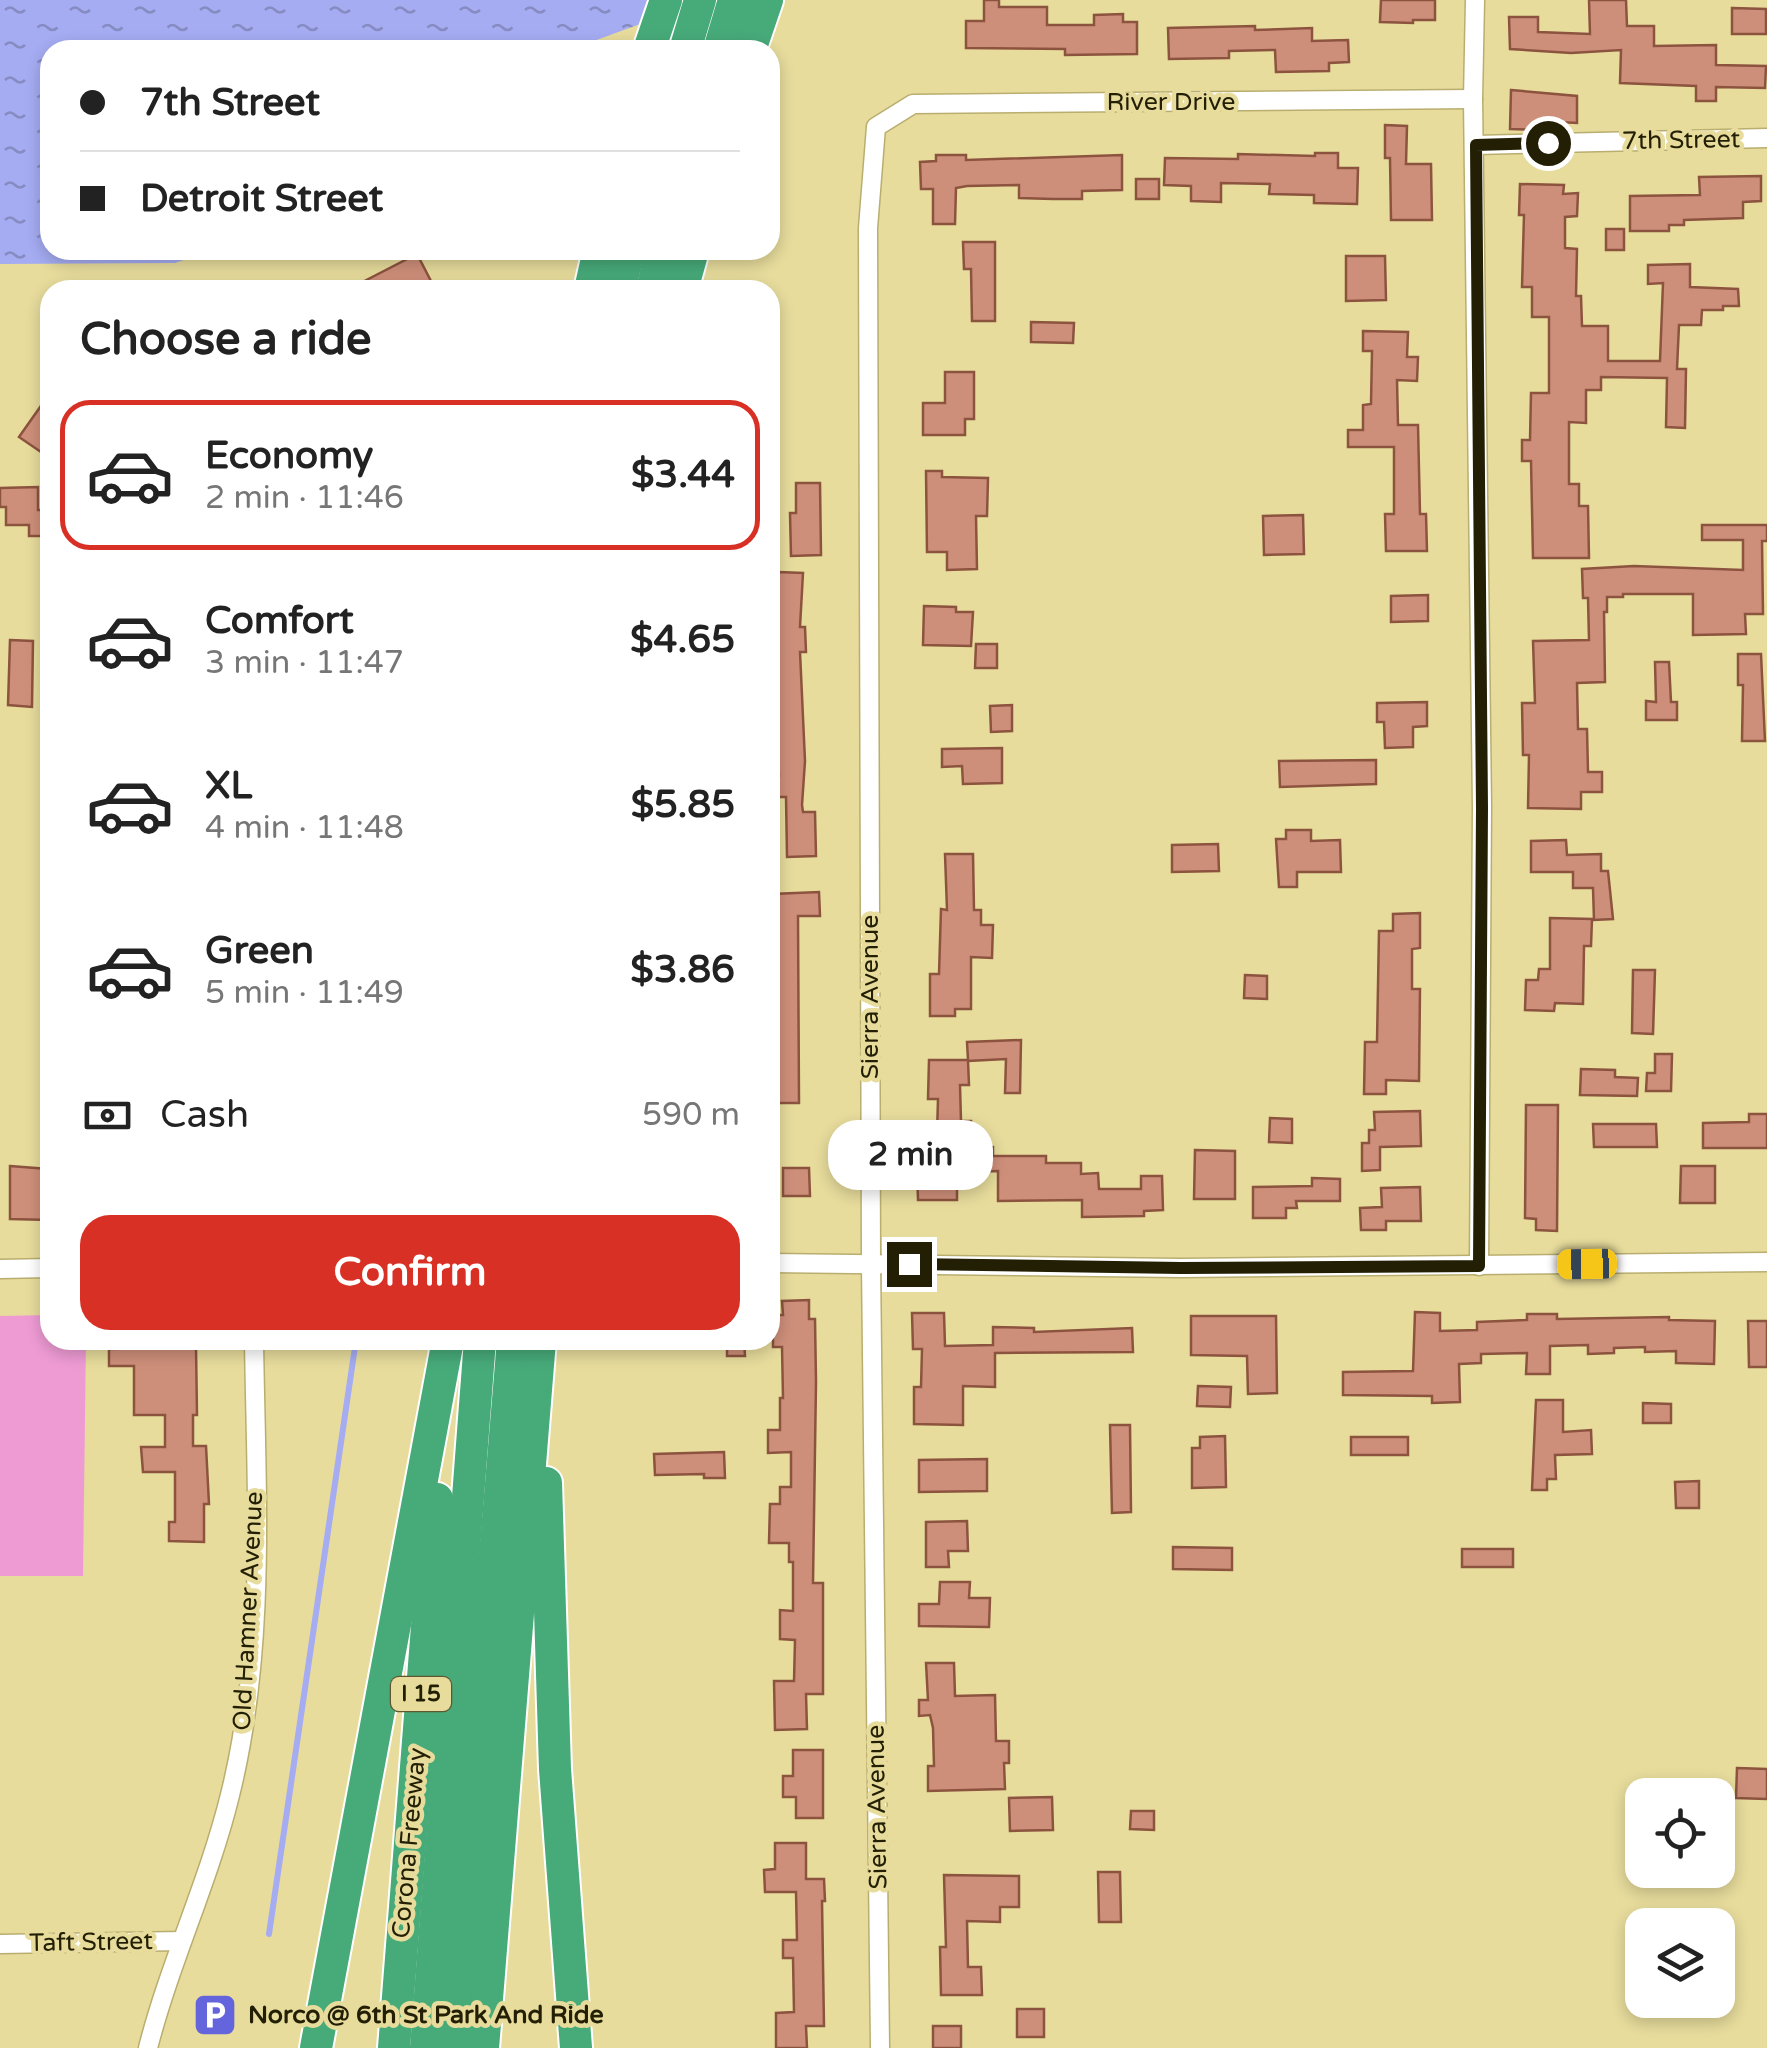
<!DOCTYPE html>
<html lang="en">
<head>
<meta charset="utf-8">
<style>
  :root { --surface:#fff; --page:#f2f2f2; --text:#222; --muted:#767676; --line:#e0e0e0; --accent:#d93025 }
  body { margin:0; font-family:"Varela Round",sans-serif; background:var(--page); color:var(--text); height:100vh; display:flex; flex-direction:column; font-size:38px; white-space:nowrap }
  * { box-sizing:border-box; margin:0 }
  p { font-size:32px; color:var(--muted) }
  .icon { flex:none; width:55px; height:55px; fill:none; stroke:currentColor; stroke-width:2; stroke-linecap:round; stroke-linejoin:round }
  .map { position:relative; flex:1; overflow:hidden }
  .details { position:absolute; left:40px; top:280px; width:740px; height:1070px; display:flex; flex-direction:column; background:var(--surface); border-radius:30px; box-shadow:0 5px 15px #0003 }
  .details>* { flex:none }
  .hud { position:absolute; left:40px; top:40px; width:740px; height:220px; border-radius:30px; box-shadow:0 5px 15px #0003; display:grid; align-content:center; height:220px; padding:0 40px; background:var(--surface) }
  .fabs { position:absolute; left:1625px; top:1778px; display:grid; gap:20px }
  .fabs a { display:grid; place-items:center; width:110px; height:110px; border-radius:20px; background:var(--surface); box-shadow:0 5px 15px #0003; font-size:50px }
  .end { position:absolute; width:45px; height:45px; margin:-22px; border:12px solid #231f05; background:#fff; box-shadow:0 0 0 5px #fff }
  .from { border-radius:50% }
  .bubble { position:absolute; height:70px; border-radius:30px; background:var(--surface); box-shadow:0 5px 15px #0003; font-size:32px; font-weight:700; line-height:70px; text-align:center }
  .car { position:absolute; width:30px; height:60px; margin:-30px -15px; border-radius:12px; box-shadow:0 0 8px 2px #0007; background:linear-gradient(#f5c518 24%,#345 0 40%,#f5c518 0 76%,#345 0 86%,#f5c518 0) }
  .hud b { display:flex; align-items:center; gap:35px; height:95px; font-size:38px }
  .hud b+b { border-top:2px solid var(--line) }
  .hud i { width:25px; height:25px; background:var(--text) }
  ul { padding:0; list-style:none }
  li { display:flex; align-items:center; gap:30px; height:150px; margin:0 20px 15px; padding:0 20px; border:5px solid transparent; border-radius:30px }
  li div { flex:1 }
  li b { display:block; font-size:38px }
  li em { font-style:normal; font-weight:700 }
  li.current { border-color:var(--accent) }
  li>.icon { width:90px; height:90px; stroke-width:1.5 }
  h2 { padding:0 40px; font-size:45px; line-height:120px }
  .pay { display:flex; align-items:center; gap:25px; height:110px; padding:0 40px; font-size:38px }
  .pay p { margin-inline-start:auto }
  .button { display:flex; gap:20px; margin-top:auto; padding:20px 40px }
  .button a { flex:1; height:115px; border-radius:30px; background:var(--accent); color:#fff; font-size:40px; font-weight:700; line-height:115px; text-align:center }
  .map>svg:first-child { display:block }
  .park { fill:#ee9bd4 }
  .water { fill:url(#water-ripples) }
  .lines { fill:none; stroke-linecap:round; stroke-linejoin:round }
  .stream { stroke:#a5acf2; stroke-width:6 }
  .building { fill:#ce8f7a; stroke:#8c533f; stroke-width:2.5 }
  .street-casing { stroke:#b9ae6f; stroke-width:21 }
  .highway-casing { stroke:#fff; stroke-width:36 }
  .street { stroke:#fff; stroke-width:18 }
  .highway { stroke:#47aa79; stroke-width:32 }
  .route { stroke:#231f05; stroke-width:12 }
  .labels { text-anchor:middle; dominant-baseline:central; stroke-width:9; stroke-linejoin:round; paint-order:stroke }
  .shield { fill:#e7dc9c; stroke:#5e5832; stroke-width:2.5 }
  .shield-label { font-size:22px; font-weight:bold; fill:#231f05 }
  .street-label { font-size:25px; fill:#231f05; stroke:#e7dc9c }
  .poi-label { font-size:25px; font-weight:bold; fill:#231f05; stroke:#e7dc9c; text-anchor:start }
</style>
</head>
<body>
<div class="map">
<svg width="1767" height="2048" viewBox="0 0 1767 2048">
  <defs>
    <pattern id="water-ripples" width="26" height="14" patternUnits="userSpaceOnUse" patternTransform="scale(2.5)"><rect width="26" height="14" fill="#a5acf2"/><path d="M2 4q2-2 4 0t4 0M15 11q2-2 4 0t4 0" fill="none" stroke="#868bc2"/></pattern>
  </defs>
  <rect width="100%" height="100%" fill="#e7dc9c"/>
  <!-- park -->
  <path class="park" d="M50 1315V1340H86L83 1576H0V1316Z"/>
  <!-- water -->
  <path class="water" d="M0 0H706L569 50H50V250H214L175 263 0 264Z"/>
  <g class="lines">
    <!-- stream -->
    <path class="stream" d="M269 1934 356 1340"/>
  </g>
  <!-- building -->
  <g class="building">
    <path d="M984 0H999V7H1047V25H1094V15L1123 14V22H1137V54L1065 55V49L966 48V21H984Z"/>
    <path d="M1381 0H1435V20H1413V23L1380 22Z"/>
    <path d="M1589 0H1626L1627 26H1654V46L1716 45V65L1766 66 1765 88 1716 87V101H1696V86L1620 83 1621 50 1571 53 1510 49 1509 17H1538V32L1590 34Z"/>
    <path d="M1732 8 1766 9V34H1732Z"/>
    <path d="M1255 26V30L1312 28V41L1348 40 1349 62 1329 63V71L1276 72 1275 50 1229 51V58L1169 59 1168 28Z"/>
    <path d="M1511 90 1577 96V123L1538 121V130L1510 129Z"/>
    <path d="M1385 125 1407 126 1406 164H1431L1432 220H1391L1390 158H1385Z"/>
    <path d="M1315 153H1338V168H1358L1357 204 1314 203V195L1269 194 1270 184 1221 183V202L1191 201V186L1164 185 1165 158 1238 159V154L1315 156Z"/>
    <path d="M936 155H966V160L1122 155V190L1082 191V199H1053L1019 198V185L967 186 956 188 955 224H933V189H921L920 162 936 161Z"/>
    <path d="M1761 176V201L1743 202V218L1684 220V225H1669V231H1630V196L1700 195 1699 177Z"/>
    <rect x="1136" y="179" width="23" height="20"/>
    <path d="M1520 184 1564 185 1563 194 1578 193 1577 216 1565 217V248L1577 249 1576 296H1581L1582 326H1608V361H1660L1663 283 1648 284V265L1690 264V287L1738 289 1739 306H1723V310H1702L1701 325H1679L1677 369H1686L1685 428 1666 427 1667 378 1601 377V390H1586V423L1569 422V484H1579V506H1588L1589 558H1533L1531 461H1522V440H1530L1531 393H1549V317H1532V287H1522L1524 215H1519Z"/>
    <rect x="1606" y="229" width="18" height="21"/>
    <path d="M963 242H995V321H972L971 269H964Z"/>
    <path d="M417 254 432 283 427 285 430 290H347Z"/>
    <path d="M1346 256H1385L1386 300 1346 301Z"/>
    <path d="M1031 322 1074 323 1073 343 1031 342Z"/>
    <path d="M1363 331 1408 332 1407 357H1418L1417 381 1397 380 1398 425H1418L1420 514H1426L1427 551H1386L1385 514H1394V447H1348V430H1363V405L1371 404 1372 351H1363Z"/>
    <path d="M945 372H974V419H965V435H923V403H945Z"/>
    <path d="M50 393V437L41 452 19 437Z"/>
    <path d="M926 471H942V477L988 478 987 516H976L977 569 947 570V552H927Z"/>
    <path d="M796 483H820L821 555 791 556 790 513H796Z"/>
    <path d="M38 487V510H50V536H29V525H6V507H0V488Z"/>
    <path d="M1303 515 1304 554 1264 555 1263 516Z"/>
    <path d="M1702 525H1767V541H1762L1763 614H1745L1746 634 1693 635V594H1623V597H1607V612H1604L1605 682 1577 683 1578 729H1587L1588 772H1602V792H1581V809L1528 808 1529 755H1523L1522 703H1535L1533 641 1589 640 1588 598H1583L1582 569 1634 566 1743 570V540H1702Z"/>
    <path d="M778 572 803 573 800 627H805L806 652H800L805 761 802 805 803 812H815L816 856 787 857 786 797H770V776H779L775 660H770V628H775Z"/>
    <path d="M1428 595V621L1391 622V596Z"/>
    <path d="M924 606 956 607V612H973L971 646 923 645Z"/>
    <path d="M10 640 33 641 32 707 8 705Z"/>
    <path d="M976 644H997V668H975Z"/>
    <path d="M1738 654H1761L1765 741H1742L1743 685H1738Z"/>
    <path d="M1655 662H1669L1671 702H1677V720H1646V701L1656 702Z"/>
    <path d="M1427 702V726L1413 727V747L1385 748 1384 722H1377V703Z"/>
    <path d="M1012 705V731L991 732 990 706Z"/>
    <path d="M1002 748V783L963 784 962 766 942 767V749Z"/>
    <path d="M1376 760V784L1280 787 1279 761Z"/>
    <path d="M1286 830H1311V841L1340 840 1341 872H1297V887H1279L1276 839H1286Z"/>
    <path d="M1566 840 1567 855 1601 854V871H1608L1613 919 1594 920 1593 888H1573V872H1531V841Z"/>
    <path d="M1218 844 1219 871 1172 872V845Z"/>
    <path d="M945 854H973L974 910H981V925H993L992 958 971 957V1009H955V1016H930V974H939L941 909 947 910Z"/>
    <path d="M819 892 820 916H798L799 1103H770L772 894Z"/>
    <path d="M1420 913V948L1412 949V989H1420L1419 1081 1386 1080V1094H1364L1365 1042H1377L1379 931H1393V914Z"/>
    <path d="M1550 918 1592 919 1591 946H1584L1583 1004 1555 1003 1554 1011 1525 1010 1526 980H1538L1539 969H1550Z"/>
    <path d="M1633 970H1655L1653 1034 1632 1033Z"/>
    <path d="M1245 975 1267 976V999L1244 998Z"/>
    <path d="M1021 1040 1020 1093H1005L1006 1059 968 1061 969 1085H960L961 1121H971L969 1147H993V1156H1046V1163H1081V1174L1098 1173 1099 1189H1141V1176H1162L1163 1210 1144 1211V1216L1082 1217V1200L998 1201V1171L966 1172V1186H957V1200H918L916 1132 937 1133 938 1099H928L929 1060H968L967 1042Z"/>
    <path d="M1655 1054H1672L1671 1091H1646L1647 1073H1655Z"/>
    <path d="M1581 1069 1615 1070V1077L1638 1078 1637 1096 1580 1095Z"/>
    <path d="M1526 1105H1558L1557 1231 1536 1230V1219L1525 1218Z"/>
    <path d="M1420 1111 1421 1146 1380 1147V1170L1362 1171V1143H1369V1130H1375L1374 1112Z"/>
    <path d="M1749 1114H1767V1148H1703V1123L1749 1122Z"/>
    <path d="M1270 1118 1292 1119V1143L1269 1142Z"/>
    <path d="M1593 1124H1656L1657 1147H1594Z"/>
    <path d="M1195 1150 1235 1151V1199H1194Z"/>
    <path d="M10 1166 48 1169 50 1220 10 1219Z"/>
    <path d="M1681 1166H1715V1203H1680Z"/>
    <path d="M783 1168H809L810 1196H783Z"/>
    <path d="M1312 1178 1340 1179V1201H1296L1297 1208H1286V1218H1253V1187L1312 1186Z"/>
    <path d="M1420 1187 1421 1221H1386V1230H1361L1360 1208 1382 1207 1381 1188Z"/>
    <path d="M809 1300V1319H815L816 1382 813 1583H823V1694H806L807 1729 775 1730 774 1681H794L795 1640 780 1639V1610L793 1611V1562H789V1543H769L770 1504H780V1487H791V1452L768 1453V1430H780V1398H783L782 1347H773V1315H783L782 1301Z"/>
    <path d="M1415 1312 1440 1313V1331L1477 1330V1322L1527 1320V1314H1557V1319L1669 1317V1320L1715 1321 1714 1364 1676 1363V1351L1645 1352V1347L1614 1348V1353L1588 1354V1345L1550 1346V1374H1526L1527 1353 1481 1354V1363L1459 1364 1460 1402 1432 1403V1396L1343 1395V1372L1413 1371Z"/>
    <path d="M912 1313H944L945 1346 993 1345V1327L1034 1328V1332L1132 1328 1133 1352 995 1353V1387L963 1386V1425L914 1424V1387H921L922 1349H913Z"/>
    <path d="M1191 1316H1276L1277 1393 1248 1394 1247 1356 1191 1355Z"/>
    <path d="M1748 1321H1767V1367H1749Z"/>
    <path d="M727 1340H744L745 1356H727Z"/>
    <path d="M196 1347 197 1415H193V1446H206L209 1504H204V1542L169 1541V1522H175V1472H143L141 1447H165V1415H134V1366H109V1349Z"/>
    <path d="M1198 1386 1231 1387 1230 1407 1197 1406Z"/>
    <path d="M1536 1400H1563V1432L1591 1430 1592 1454 1555 1455 1556 1479H1547V1490H1532Z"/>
    <path d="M1643 1403 1671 1404V1423H1643Z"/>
    <path d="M1110 1425H1130L1131 1512 1112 1513Z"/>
    <path d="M1225 1436 1226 1487 1192 1488V1448H1200V1437Z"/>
    <rect x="1351" y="1437" width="57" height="18"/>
    <path d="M724 1452 725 1478H704V1474L655 1475 654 1454Z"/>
    <path d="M987 1459V1491L919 1492V1460Z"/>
    <path d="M1699 1481V1508H1676L1675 1482Z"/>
    <path d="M967 1521 968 1551H948L949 1567H926V1522Z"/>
    <path d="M1173 1547 1232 1548V1570L1173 1569Z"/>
    <rect x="1462" y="1549" width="51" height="18"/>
    <path d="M940 1582H970L969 1598H990L989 1627 919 1626V1604H939Z"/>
    <path d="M926 1663H954L955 1696 995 1695 996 1741H1009V1763H1004L1005 1789 928 1791V1766H934L933 1728 930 1715 919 1716V1700H928Z"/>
    <path d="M793 1750H823V1818H796V1797H783V1776H793Z"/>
    <path d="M1737 1768 1767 1769V1799L1736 1798Z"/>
    <path d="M1052 1797 1053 1830 1010 1831 1009 1798Z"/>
    <path d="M1131 1811H1154V1830L1130 1829Z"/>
    <path d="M775 1843H806V1879H824L825 1901H822L824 2026H806L807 2048H776V2013L794 2012 793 1958H783V1940H797L796 1892H765L764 1870 775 1869Z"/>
    <path d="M1098 1872H1120L1121 1922H1099Z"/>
    <path d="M944 1875 1019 1876V1907H1000V1922L967 1921 968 1967H981L982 1995H941L940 1947H946Z"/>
    <rect x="1017" y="2009" width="27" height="28"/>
    <rect x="933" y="2026" width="28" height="22"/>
  </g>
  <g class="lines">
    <defs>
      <g id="street">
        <path d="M1475 0 1473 99 1482 807 1479 1266"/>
        <path d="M1476 145 1767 138"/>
        <path d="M770 1263 1181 1268 1767 1262"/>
        <path d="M0 1269 50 1268"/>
        <path d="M0 1944 182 1941"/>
        <path d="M148 2048C170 1962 209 1881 230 1795 267 1647 256 1491 254 1340"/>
        <path d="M880 2048 871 1264 868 228 876 127 913 104 1473 99"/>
      </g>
      <g id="highway">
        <path d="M649 50 666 0"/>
        <path d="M685 50 700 0"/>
        <path d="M719 50 734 0"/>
        <path d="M750 50 767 0"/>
        <path d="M590 290 599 250"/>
        <path d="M619 290 629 250"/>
        <path d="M652 290 661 250"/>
        <path d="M682 290 693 250"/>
        <path d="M546 1483 555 1769 576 2048"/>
        <path d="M316 2048 448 1340"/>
        <path d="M394 2048 437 1499"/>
        <path d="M426 2048 480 1340"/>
        <path d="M454 2048 513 1340"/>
        <path d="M483 2048 540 1340"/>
      </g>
    </defs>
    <!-- street casing -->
    <use href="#street" class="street-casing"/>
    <!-- highway casing -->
    <use href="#highway" class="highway-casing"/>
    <!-- street -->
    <use href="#street" class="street"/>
    <!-- highway -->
    <use href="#highway" class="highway"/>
  </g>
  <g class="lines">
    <!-- route -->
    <path class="route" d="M909 1264 1181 1268 1479 1266 1482 808 1476 145 1548 143"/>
  </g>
  <!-- icons -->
  <defs>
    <symbol id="parking-square" viewBox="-11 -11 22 22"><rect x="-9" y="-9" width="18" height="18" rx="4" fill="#6464dd" stroke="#e7dc9c"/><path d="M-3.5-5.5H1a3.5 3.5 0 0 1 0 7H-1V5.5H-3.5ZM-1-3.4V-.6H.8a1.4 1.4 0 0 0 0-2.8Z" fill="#fff"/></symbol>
  </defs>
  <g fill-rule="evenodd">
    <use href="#parking-square" x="190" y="1990" width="50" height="50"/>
  </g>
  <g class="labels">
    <!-- shield labels -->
    <rect class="shield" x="391" y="1677" width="60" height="34" rx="8"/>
    <g class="shield-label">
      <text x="421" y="1694">I 15</text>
    </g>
    <!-- street labels -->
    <g class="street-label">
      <text x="1171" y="102">River Drive</text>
      <text transform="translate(1681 140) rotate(-1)">7th Street</text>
      <text transform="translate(870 997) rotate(-90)">Sierra Avenue</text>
      <text transform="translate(248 1611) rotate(-87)">Old Hamner Avenue</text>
      <text transform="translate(877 1807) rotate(-91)">Sierra Avenue</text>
      <text transform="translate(409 1843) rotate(-85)">Corona Freeway</text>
      <text transform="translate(91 1942) rotate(-1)">Taft Street</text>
    </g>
    <!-- poi labels -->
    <g class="poi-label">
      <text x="248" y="2015">Norco @ 6th St Park And Ride</text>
    </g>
  </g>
</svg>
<div class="fabs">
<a><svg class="icon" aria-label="locate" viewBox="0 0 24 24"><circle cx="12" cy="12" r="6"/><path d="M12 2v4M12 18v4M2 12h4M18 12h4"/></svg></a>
<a><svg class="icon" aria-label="layers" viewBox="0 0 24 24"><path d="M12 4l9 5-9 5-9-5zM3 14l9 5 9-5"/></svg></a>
</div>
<i class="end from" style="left:1548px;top:143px"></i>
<i class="end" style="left:909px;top:1264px"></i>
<div class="bubble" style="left:828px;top:1120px;width:165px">2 min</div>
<i class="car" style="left:1587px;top:1264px;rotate:269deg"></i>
<div class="hud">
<b><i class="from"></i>7th Street</b>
<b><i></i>Detroit Street</b>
</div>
<section class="details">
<h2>Choose a ride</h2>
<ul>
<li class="current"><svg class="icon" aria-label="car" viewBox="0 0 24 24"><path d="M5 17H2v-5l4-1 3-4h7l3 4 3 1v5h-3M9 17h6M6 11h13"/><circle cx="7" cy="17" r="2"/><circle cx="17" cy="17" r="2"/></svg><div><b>Economy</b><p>2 min · 11:46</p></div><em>$3.44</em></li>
<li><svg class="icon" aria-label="car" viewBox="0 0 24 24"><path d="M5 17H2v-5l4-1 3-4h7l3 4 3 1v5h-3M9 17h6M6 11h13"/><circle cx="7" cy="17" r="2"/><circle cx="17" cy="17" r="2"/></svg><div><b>Comfort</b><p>3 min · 11:47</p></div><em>$4.65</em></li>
<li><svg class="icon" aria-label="car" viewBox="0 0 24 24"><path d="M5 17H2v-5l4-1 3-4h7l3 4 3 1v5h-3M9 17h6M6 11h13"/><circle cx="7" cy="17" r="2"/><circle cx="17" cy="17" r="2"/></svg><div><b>XL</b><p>4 min · 11:48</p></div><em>$5.85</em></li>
<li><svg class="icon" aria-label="car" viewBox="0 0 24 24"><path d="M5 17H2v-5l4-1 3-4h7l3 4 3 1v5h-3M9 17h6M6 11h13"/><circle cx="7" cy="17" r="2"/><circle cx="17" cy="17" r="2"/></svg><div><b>Green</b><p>5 min · 11:49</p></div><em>$3.86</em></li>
</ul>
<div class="pay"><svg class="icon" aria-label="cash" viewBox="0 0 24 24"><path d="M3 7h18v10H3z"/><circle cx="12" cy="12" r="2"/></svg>Cash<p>590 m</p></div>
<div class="button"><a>Confirm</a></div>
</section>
</div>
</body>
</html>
